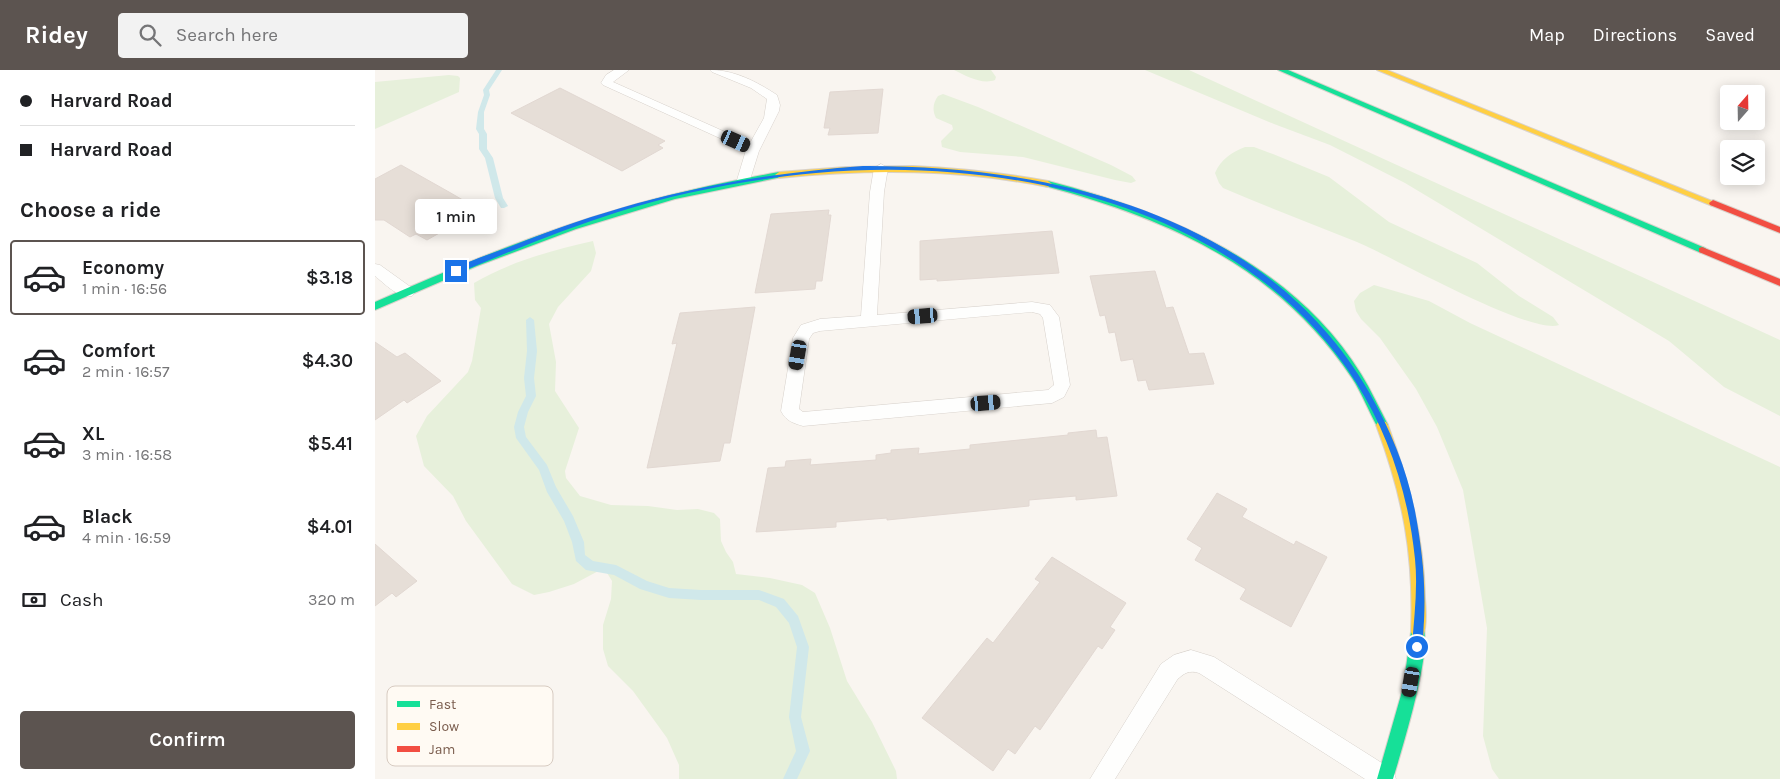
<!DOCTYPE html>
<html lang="en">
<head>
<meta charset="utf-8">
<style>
  :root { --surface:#fff; --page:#f2f2f2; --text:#202124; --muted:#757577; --line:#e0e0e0; --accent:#5c5450 }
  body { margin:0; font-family:Karla,sans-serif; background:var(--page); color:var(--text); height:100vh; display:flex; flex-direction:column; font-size:19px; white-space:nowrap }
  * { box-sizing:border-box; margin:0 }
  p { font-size:16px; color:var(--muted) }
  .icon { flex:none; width:28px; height:28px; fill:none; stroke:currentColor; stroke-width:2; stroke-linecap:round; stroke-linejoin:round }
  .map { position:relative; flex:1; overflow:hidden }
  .sheet { display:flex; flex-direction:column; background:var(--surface); width:375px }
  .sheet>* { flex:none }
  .hud { display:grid; align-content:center; height:110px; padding:0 20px; background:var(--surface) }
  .needle { width:32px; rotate:20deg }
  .controls { position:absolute; left:1345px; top:15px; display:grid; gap:10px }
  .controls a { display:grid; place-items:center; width:45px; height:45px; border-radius:5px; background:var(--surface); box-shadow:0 2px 12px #0003; font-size:25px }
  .end { position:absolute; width:22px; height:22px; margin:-11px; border:6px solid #1a73e8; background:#fff; box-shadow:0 0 0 2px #fff }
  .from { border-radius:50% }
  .bubble { position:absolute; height:35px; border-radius:5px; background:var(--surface); box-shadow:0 2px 12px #0003; font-size:16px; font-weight:600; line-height:35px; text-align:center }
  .car { position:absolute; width:15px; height:30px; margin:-15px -8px; border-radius:6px; box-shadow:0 0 4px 1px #0007; background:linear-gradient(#222 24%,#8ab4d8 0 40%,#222 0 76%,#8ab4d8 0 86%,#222 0) }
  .hud b { display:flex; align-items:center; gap:18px; height:48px; font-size:19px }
  .hud b+b { border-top:1px solid var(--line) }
  .hud i { width:12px; height:12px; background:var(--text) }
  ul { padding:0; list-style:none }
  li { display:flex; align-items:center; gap:15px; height:75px; margin:0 10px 8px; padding:0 10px; border:2px solid transparent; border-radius:5px }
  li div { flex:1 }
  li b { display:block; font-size:19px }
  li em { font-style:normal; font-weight:600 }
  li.selected { border-color:var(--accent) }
  li>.icon { width:45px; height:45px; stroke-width:1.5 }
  h2 { padding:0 20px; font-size:22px; line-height:60px }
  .pay { display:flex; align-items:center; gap:12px; height:55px; padding:0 20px; font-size:19px }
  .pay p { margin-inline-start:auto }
  .cta { display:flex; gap:10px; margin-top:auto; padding:10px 20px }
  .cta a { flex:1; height:58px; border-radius:5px; background:var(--accent); color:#fff; font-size:20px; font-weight:600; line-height:58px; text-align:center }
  header { display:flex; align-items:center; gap:30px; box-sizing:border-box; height:70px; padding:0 25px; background:var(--accent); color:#fff }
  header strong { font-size:24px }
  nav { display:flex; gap:28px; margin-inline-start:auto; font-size:18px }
  .search { width:350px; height:45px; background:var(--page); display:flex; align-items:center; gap:12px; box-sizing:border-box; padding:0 18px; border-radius:5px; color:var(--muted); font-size:19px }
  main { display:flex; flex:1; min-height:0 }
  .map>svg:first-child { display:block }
  .green { fill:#e7f0db }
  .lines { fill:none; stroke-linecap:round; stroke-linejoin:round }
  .stream { fill:#d0e8ea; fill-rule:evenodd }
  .building { fill:#e6ded7; stroke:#e2d8d2 }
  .lane-casing { stroke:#d7d1cb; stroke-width:1 }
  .fast-casing { stroke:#d9d2cb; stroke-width:2 }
  .slow-casing { stroke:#d9d2cb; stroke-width:2 }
  .jam-casing { stroke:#d9d2cb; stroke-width:2 }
  .lane { fill:#fefefd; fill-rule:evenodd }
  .fast { fill:#16e098; fill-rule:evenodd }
  .slow { fill:#ffcf43; fill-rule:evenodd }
  .jam { fill:#f24e42; fill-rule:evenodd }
  .route { fill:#1a73e8 }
  .key { fill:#fffaf3; stroke:#d7cbc1; stroke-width:1 }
  .key-label { font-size:14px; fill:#7a5c4d }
</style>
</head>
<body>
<header>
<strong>Ridey</strong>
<div class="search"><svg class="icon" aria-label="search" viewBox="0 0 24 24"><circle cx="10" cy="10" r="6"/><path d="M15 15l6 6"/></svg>Search here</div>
<nav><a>Map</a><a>Directions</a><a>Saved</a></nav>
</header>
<main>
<section class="sheet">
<div class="hud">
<b><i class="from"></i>Harvard Road</b>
<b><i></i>Harvard Road</b>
</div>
<h2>Choose a ride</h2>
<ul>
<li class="selected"><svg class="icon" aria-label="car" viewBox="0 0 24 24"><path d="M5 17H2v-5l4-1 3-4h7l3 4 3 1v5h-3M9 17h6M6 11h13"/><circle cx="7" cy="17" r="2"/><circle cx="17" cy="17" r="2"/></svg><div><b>Economy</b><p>1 min · 16:56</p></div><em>$3.18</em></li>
<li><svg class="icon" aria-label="car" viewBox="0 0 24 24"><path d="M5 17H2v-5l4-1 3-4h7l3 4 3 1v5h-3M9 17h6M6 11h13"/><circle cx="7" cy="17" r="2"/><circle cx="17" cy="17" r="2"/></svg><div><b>Comfort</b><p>2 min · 16:57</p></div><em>$4.30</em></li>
<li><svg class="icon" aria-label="car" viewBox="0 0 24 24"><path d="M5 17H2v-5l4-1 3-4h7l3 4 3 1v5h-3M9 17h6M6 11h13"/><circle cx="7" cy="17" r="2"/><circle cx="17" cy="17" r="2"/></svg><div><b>XL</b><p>3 min · 16:58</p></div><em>$5.41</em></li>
<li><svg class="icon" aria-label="car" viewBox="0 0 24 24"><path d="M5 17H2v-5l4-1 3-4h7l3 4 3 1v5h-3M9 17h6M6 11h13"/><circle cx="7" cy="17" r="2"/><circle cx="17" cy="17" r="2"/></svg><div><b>Black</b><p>4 min · 16:59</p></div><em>$4.01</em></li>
</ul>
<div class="pay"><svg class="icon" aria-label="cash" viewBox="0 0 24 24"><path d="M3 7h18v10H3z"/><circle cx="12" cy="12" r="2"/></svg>Cash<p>320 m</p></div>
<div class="cta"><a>Confirm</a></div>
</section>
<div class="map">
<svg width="1405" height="709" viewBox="0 0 1405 709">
  <rect width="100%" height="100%" fill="#f9f5f0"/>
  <!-- green -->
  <g class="green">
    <path d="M579 0H616L621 7 620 10C607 15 591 6 579 0Z"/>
    <path d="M770 0H814L1405 270V346L1349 317 1294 271 1030 113 955 75 899 54Z"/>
    <path d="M74 5 83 6 85 8 84 22 0 59V12Z"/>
    <path d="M568 24 603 37 736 95 757 106 761 111 756 113 740 110 648 87 585 82 567 77 566 71 578 59 577 55 561 48C557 40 558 33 563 26Z"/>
    <path d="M870 77H879L898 84 954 107 1014 152 1102 193 1144 226 1178 247 1184 255C1154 265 1018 187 982 172 937 154 892 137 848 118L844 113 840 103C846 89 857 82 870 77Z"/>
    <path d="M218 171 221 183 216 201 183 237 174 254 181 292 180 321 204 358 190 401 191 408 205 426 236 435 273 436 302 440 323 439 339 443 345 449 346 471 351 482 358 492 361 504 395 508 427 515 440 523 455 558 472 611 497 652 521 701 522 709H304V695L292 668 258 621 233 596 228 579V555L236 529 237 511 229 498 199 514 174 522 159 525 137 514 91 451 78 426 49 396 41 366 52 346 93 302 97 291 106 238 100 230 99 213C134 192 178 180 218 171Z"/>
    <path d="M999 215 1054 231 1095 253 1405 397V709H1124L1117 699 1108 666 1112 558 1088 420 1062 357 1041 319 1005 268 986 249 981 241 979 231 985 223Z"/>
  </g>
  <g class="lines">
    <!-- stream -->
    <g class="stream">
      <path d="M121 0H127L114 20 115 25 109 42V59L112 64V79L118 88 128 128 133 136 129 138H126L120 128 110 88 104 79V64L101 59 103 42 109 25 108 20Z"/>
      <path d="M155 247 159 250 162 281 159 308 161 326 153 342 149 357 151 367 172 395 181 417 198 446 209 472 210 485 218 491 241 495 272 511 294 518 326 520H384L409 529 423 546 434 577 426 647 435 681 422 709H408L421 681 414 647 422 577 414 553 401 537 384 530H326L294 528 265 519 239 505 211 500 201 491 197 472 189 451 172 422 164 400 141 368 139 357 143 342 151 326 149 308 152 281 151 250Z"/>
    </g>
  </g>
  <!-- building -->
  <g class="building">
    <path d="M185 18 290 71 283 75 288 78 247 101 136 43Z"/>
    <path d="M508 19 503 63 453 65 455 58H449L455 22Z"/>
    <path d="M26 95 74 122 105 140 52 170 41 164 35 167 9 150H0V109Z"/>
    <path d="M454 140 453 145H456L447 211H441L440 219 380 223 396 144Z"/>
    <path d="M677 161 684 203 562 211V209L545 210V171Z"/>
    <path d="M780 201 791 238 798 237 814 284 829 283 839 314 774 320 771 310 763 311 758 289 746 291 740 262 734 263 730 245 725 246 715 206Z"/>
    <path d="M380 237 355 373H349L345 391 272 398 302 273 297 274 305 243Z"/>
    <path d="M0 272 22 287 30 283 66 311 32 333 29 330 0 350Z"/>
    <path d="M721 360 722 368 732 367 742 426 701 430V426L654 430V436L512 450V448L461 452V457L381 462 393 398 410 397 411 391 436 389 435 395 501 390V385L516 383V380L544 378 543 384 595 379V375L693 365V363Z"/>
    <path d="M842 423 872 439 867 447 919 475 921 471 952 487 916 557 865 529 871 519 820 490 827 478 812 469Z"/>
    <path d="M0 474 42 511 21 527 17 523 0 536Z"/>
    <path d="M677 487 751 533 735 557 740 560 727 579 723 576 665 660 660 656 640 684 633 679 618 701 547 648 612 568 618 573 665 512 660 509Z"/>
  </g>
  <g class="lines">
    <defs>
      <g id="lane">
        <path d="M239 0H254L238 12 375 73 389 48 392 29 376 18 337 2 335 0C360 0 382 12 402 25L405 35 404 41 384 81 374 113H364L362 110 371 80 228 15 226 13 231 5Z"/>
        <path d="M506 94 513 98 509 122 502 245 657 232 675 235 684 247 695 315 689 327 677 333 428 356C418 353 411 351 406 341L418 268 426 255 445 249 486 246 495 122 499 98ZM657 242 665 244 668 248 679 315 673 320 428 342 424 339 434 269 438 263 445 261Z"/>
        <path d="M0 194 5 195 37 218 40 222 37 226C24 229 10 214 0 206Z"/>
        <path d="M816 580 839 587 1018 700 1021 709H990L824 603C814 600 809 603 802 610L740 709H715L786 594 799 585Z"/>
      </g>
      <g id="fast">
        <path d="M903 0H913L1330 178 1332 180 1327 183 1324 182Z"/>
        <path d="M404 102 408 105 407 107 300 129 201 159 102 196 0 240V232C80 197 161 163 245 139 297 123 350 112 404 102Z"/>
        <path d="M673 111C793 142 918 194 986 304 996 320 1004 338 1013 355L1011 358H1003C994 342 987 323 977 308 903 197 794 149 670 116V112Z"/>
        <path d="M1043 555 1048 557C1058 580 1026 682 1018 709H1002L1028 618 1036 562 1038 557Z"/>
      </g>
      <g id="slow">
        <path d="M1002 0H1012L1342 133 1338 136 1335 135Z"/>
        <path d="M538 96C584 98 628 103 673 111L677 114 673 117C583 99 495 99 404 108L400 105 404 102 471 97Z"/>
        <path d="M1007 351 1011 352 1013 355C1034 412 1049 467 1050 528 1051 540 1052 556 1048 567L1043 569 1038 567 1036 562C1039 485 1028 427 1001 355L1003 352Z"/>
      </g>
      <g id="jam">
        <path d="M1338 130 1405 157V163L1335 135 1334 133Z"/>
        <path d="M1327 177 1405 209V216L1324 182V178Z"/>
      </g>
    </defs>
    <!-- lane casing -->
    <use href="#lane" class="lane-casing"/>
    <!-- fast casing -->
    <use href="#fast" class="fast-casing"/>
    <!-- slow casing -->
    <use href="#slow" class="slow-casing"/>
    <!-- jam casing -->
    <use href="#jam" class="jam-casing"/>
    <!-- lane -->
    <use href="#lane" class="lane"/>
    <!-- fast -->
    <use href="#fast" class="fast"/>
    <!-- slow -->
    <use href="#slow" class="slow"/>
    <!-- jam -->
    <use href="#jam" class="jam"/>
  </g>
  <!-- route -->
  <path class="route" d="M488 96C678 95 892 145 994 322 1015 359 1032 399 1040 441 1047 479 1051 512 1049 551 1048 561 1049 572 1046 581L1042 582 1037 577C1039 548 1043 518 1040 489 1009 185 708 79 441 103 376 109 305 122 243 142 189 159 136 181 83 203L78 201C88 192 122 182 137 176 253 129 363 105 488 96Z"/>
  <!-- legend -->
  <rect x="12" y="616" width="166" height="80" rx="8" class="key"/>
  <rect x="22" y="631" width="23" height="6" fill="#16e098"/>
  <rect x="22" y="653" width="23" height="7" fill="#ffcf43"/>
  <rect x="22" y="676" width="23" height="6" fill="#f24e42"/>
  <g class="key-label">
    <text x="54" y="639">Fast</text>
    <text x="54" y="661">Slow</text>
    <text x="54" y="684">Jam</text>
  </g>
</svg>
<div class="controls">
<a><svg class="needle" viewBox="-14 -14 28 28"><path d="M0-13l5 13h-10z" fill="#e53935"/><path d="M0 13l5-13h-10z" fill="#757577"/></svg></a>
<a><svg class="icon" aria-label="layers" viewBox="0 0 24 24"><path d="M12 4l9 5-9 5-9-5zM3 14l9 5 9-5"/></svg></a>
</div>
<i class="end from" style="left:1042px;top:577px"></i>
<i class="end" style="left:81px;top:201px"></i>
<div class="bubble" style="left:40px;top:129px;width:82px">1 min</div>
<i class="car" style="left:361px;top:71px;rotate:114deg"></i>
<i class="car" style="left:548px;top:246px;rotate:265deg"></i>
<i class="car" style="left:423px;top:285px;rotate:190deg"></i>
<i class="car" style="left:611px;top:333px;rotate:85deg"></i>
<i class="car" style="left:1036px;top:612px;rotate:190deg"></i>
</div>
</main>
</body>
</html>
